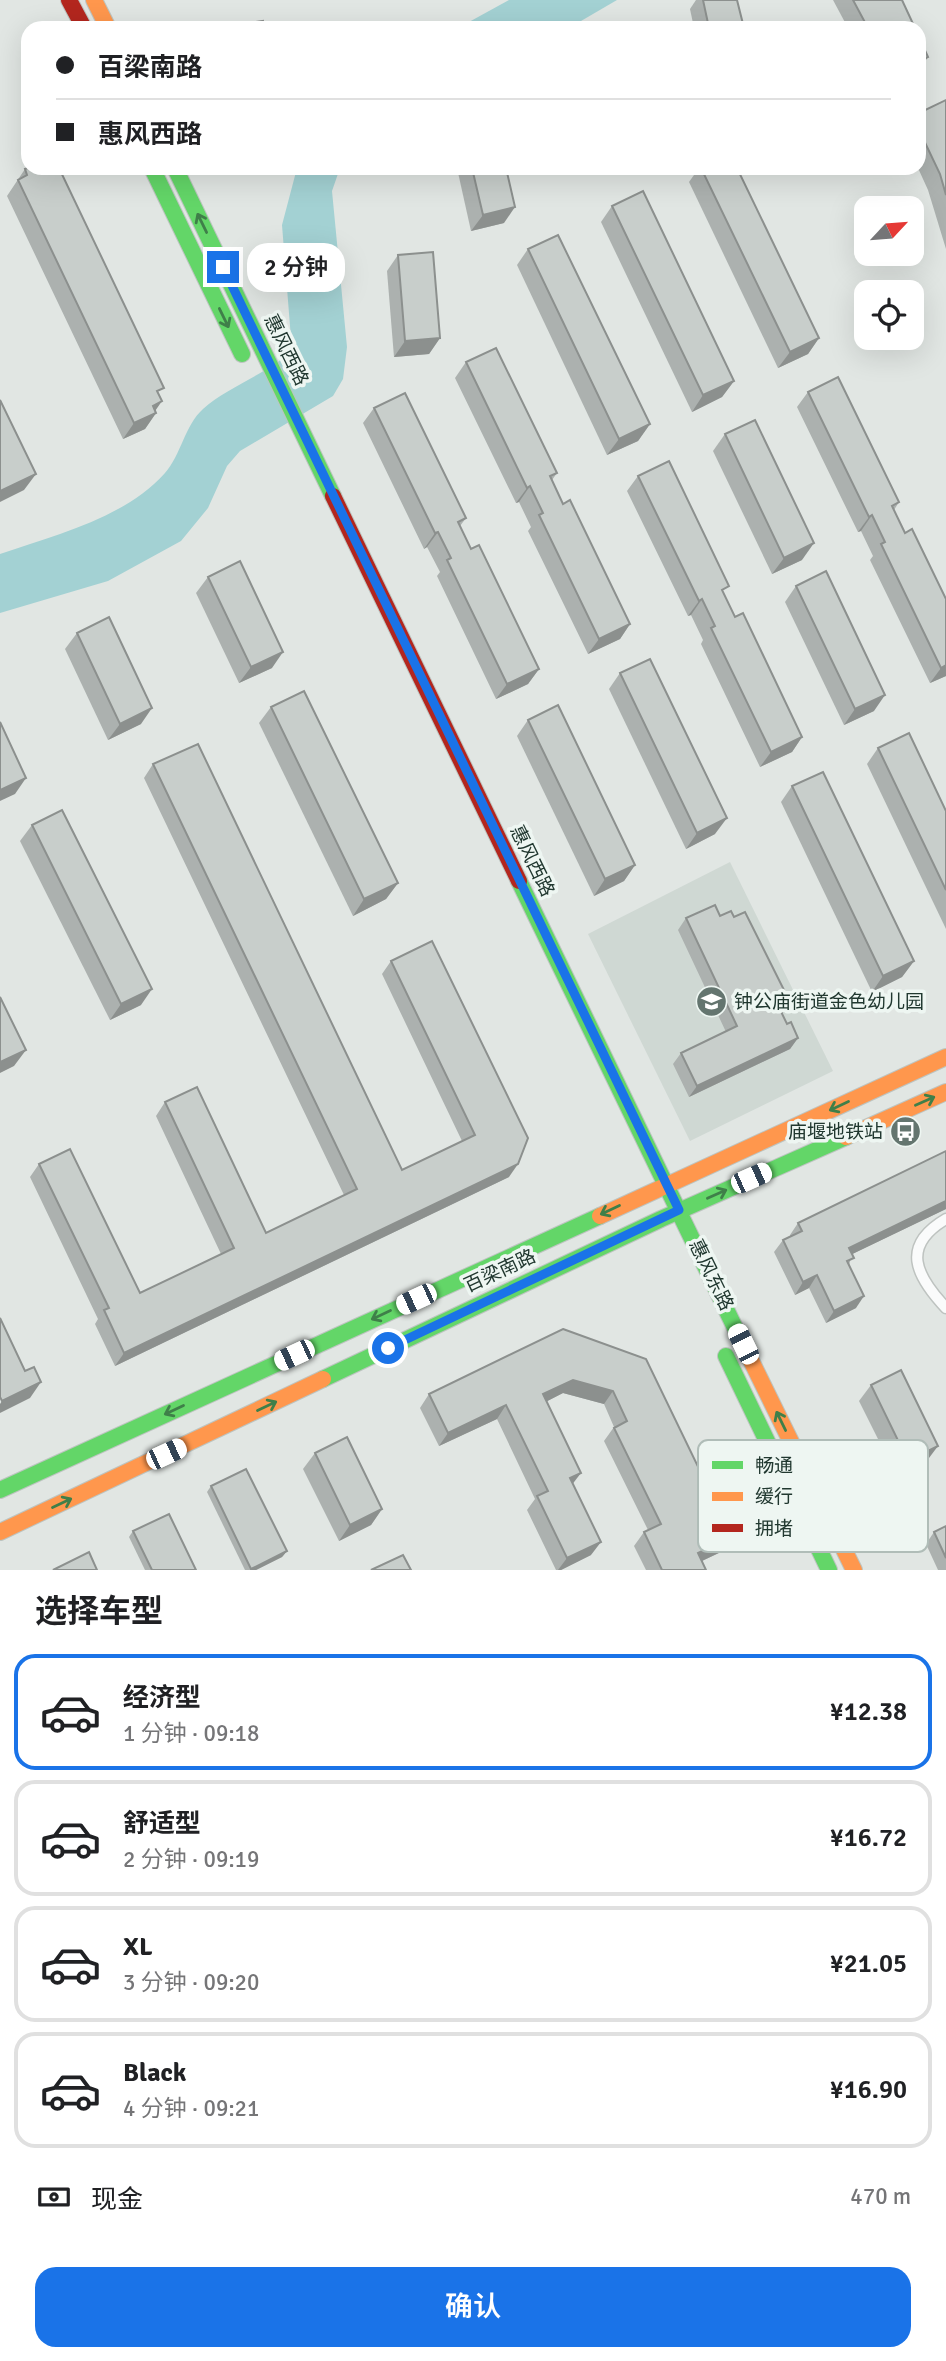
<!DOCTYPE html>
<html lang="zh">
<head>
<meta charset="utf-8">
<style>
  :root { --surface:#fff; --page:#f2f2f2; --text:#202124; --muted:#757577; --line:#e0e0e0; --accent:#1a73e8 }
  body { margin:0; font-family:Signika,"Noto Sans SC",sans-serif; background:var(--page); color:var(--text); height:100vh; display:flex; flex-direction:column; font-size:26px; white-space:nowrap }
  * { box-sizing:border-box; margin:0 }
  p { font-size:23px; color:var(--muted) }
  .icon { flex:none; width:38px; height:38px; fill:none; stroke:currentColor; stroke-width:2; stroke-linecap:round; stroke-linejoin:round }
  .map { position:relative; height:1570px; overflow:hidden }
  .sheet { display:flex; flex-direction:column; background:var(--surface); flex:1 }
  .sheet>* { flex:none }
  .hud { position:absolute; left:21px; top:21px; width:905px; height:154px; border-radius:21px; box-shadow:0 7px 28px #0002; display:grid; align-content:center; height:154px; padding:0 35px; background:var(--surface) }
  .needle { width:46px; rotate:64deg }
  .buttons { position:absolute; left:854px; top:196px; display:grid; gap:14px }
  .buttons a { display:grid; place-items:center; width:70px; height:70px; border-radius:14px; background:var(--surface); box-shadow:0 7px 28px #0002; font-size:35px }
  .end { position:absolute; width:32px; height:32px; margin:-16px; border:9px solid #1a73e8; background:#fff; box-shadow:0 0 0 4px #fff }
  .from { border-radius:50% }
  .bubble { position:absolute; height:49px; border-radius:21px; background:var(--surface); box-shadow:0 7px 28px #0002; font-size:23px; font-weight:600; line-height:49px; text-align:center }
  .car { position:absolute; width:21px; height:42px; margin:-21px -10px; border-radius:9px; box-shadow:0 0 5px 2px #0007; background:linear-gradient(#fff 24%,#345 0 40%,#fff 0 76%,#345 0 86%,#fff 0) }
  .hud b { display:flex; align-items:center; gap:24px; height:66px; font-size:26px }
  .hud b+b { border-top:2px solid var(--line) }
  .hud i { width:18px; height:18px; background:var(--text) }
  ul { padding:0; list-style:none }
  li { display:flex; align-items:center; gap:21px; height:116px; margin:0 14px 10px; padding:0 21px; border:4px solid var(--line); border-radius:21px }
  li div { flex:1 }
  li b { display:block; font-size:26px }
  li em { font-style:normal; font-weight:600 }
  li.active { border-color:var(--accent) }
  li>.icon { width:63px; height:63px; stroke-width:1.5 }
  h2 { padding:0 35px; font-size:32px; line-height:84px }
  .pay { display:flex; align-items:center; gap:18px; height:77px; padding:0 35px; font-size:26px }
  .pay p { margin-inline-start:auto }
  .action { display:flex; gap:14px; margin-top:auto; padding:14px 35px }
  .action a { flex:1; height:80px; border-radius:21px; background:var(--accent); color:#fff; font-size:28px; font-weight:600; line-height:80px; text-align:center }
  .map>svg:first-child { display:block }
  .built { fill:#cfd8d3 }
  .water { fill:#a3d1d3 }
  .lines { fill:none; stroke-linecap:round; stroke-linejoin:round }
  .lane-casing { stroke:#bec3c0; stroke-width:13 }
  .fast-casing { stroke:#bdc4c0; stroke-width:18 }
  .slow-casing { stroke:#bdc4c0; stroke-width:18 }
  .jam-casing { stroke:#bdc4c0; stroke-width:18 }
  .lane { stroke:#fafbfb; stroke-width:10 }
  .fast { stroke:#63d668; stroke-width:16 }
  .slow { stroke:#ff974d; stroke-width:16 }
  .jam { stroke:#b3261e; stroke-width:16 }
  .wall { fill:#acb1af }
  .shaded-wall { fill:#8c908e }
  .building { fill:#c8cecb; stroke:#8c908e; stroke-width:2 }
  .oneway { stroke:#3f7f49 }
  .route { stroke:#1a73e8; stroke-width:9 }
  .labels { text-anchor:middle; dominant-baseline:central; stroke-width:7; stroke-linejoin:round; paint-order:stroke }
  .street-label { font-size:19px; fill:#213830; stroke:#eef6f2 }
  .poi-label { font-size:19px; fill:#213830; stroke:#eef6f2; text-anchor:start }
  .key { fill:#eef6f2; stroke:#b0bdb8; stroke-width:2 }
  .key-label { font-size:19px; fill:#213830 }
</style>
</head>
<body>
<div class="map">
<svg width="946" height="1570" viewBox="0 0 946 1570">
  <rect width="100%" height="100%" fill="#e1e6e3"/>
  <!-- built -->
  <path class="built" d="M730 862 833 1071 690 1141 588 934Z"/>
  <!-- water -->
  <g class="water">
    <path d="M509 0H617L569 28H458Z"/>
    <path d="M297 168H340L332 191 347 347 343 379 333 396 240 451 227 466 208 508 181 541 108 581 0 613V554C55 535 125 518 165 473 181 455 185 425 203 409 227 387 265 375 292 351L282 225Z"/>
  </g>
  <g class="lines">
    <defs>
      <path id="lane" d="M946 1219C900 1246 916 1276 946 1308"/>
      <g id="fast">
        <path d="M152 168 242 354"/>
        <path d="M175 168 333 496"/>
        <path d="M519 881 738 1334"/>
        <path d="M726 1356 829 1570"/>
        <path d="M323 1379 661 1219 846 1137"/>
        <path d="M0 1490 600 1216"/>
      </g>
      <g id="slow">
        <path d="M94 0 108 28"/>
        <path d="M846 1137 946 1092"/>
        <path d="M600 1216 946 1057"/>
        <path d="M738 1334 854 1570"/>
        <path d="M0 1532 323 1379"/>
      </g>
      <g id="jam">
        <path d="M69 0 84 28"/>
        <path d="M333 496 519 881"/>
      </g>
    </defs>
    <!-- lane casing -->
    <use href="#lane" class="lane-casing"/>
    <!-- fast casing -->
    <use href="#fast" class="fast-casing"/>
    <!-- slow casing -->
    <use href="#slow" class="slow-casing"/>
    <!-- jam casing -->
    <use href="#jam" class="jam-casing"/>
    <!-- lane -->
    <use href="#lane" class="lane"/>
    <!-- fast -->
    <use href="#fast" class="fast"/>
    <!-- slow -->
    <use href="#slow" class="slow"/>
    <!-- jam -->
    <use href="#jam" class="jam"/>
  </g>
  <!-- wall -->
  <g class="wall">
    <path d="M696 0H737L744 28H694L690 9Z"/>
    <path d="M833 0H902L915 28H848Z"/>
    <path d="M946 100V249L928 190 918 168 919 113Z"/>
    <path d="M457 168H506L504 223 471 231Z"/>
    <path d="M699 168H737L819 338 808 354 778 368 689 182Z"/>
    <path d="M25 169 159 394 155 411 156 413 145 429 123 439 7 196Z"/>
    <path d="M612 206 734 381 722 397 692 412 601 222Z"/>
    <path d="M528 249 650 424 638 441 607 455 517 265Z"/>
    <path d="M398 255 440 338 429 354 394 357 387 271Z"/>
    <path d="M466 362 557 473 552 480 563 504 630 624 620 639 588 654 528 531 531 527 519 502 516 503 455 378Z"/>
    <path d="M808 392 899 502 894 510 946 676 930 683 870 560 873 556 861 531 858 532 797 407Z"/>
    <path d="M374 408 466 518 460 526 471 549 539 669 528 684 496 699 437 576 440 572 427 547 424 549 363 423Z"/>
    <path d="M725 434 802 560 772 574 713 451Z"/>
    <path d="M638 476 724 594 735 617 802 737 792 752 760 767 701 644 703 640 691 615 688 616 627 491Z"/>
    <path d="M208 577 272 668 239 683 196 593Z"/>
    <path d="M796 586 874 711 844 725 785 602Z"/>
    <path d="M77 633 141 724 108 740 65 649Z"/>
    <path d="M620 673 715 834 686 849 609 689Z"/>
    <path d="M271 707 398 883 386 899 353 916 259 723Z"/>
    <path d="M528 720 635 865 624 881 594 896 517 736Z"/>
    <path d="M878 748 946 811V929L867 764Z"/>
    <path d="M153 764 402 1170 462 1141 382 974 391 961 509 1177 115 1366 95 1324 98 1319 30 1177 39 1164 140 1293 221 1254 156 1116 165 1102 266 1233 344 1195 144 778Z"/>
    <path d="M792 786 914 961 902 977 872 992 781 802Z"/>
    <path d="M32 825 141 1005 110 1020 20 841Z"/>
    <path d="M720 916 777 1003 787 1024 798 1038 790 1049 689 1097 673 1064 681 1053 726 1032 678 930 686 918Z"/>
    <path d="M946 1151V1209L852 1254 849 1265 856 1308 826 1323 809 1288 795 1295 774 1252 783 1240 790 1236V1235L798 1223Z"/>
    <path d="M646 1359 723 1551 702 1561 706 1570H646L634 1546 644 1532 648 1530 604 1441 614 1427 604 1404 563 1393 547 1401 573 1484 591 1555 561 1570H556L527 1510 535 1499 497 1419 439 1446 420 1408 429 1394Z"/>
    <path d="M871 1385 926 1462 897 1477 859 1401Z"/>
    <path d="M315 1453 382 1509 371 1525 339 1541 303 1469Z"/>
    <path d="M211 1486 287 1551 282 1557 256 1570H245L207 1492Z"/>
    <path d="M946 1526V1570H938L926 1544 934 1532Z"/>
    <path d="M133 1531 196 1570H145L129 1537Z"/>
  </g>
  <!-- shaded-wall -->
  <g class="shaded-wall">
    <path d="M928 57 919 70V61Z"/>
    <path d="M515 207 504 223 471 231 483 215Z"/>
    <path d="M440 338 429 354 394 357 405 341Z"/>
    <path d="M819 338 808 354 778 368 790 352Z"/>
    <path d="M734 381 722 397 692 412 703 395Z"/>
    <path d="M162 401 153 414 156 413 145 429 123 439 134 423 153 406Z"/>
    <path d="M650 424 638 441 607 455 619 439Z"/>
    <path d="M36 474 24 490 0 502V491Z"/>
    <path d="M530 486 519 502 516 503 527 488Z"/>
    <path d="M872 515 861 531 858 532 869 517Z"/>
    <path d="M438 532 427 547 424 549 435 533Z"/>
    <path d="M814 543 802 560 772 574 784 558Z"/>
    <path d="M702 599 691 615 688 616 699 601Z"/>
    <path d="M630 624 620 639 588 654 599 639Z"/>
    <path d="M283 652 272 668 239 683 251 667Z"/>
    <path d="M946 665V676L930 683 941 668Z"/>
    <path d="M539 669 528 684 496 699 507 684Z"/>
    <path d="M885 695 874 711 844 725 855 709Z"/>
    <path d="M152 708 141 724 108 740 120 724Z"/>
    <path d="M802 737 792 752 760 767 771 752Z"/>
    <path d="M26 778 15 794 0 801V790Z"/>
    <path d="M727 818 715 834 686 849 697 833Z"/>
    <path d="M635 865 624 881 594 896 605 879Z"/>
    <path d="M398 883 386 899 353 916 364 899Z"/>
    <path d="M914 961 902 977 872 992 883 976Z"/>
    <path d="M152 989 141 1005 110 1020 121 1004Z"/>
    <path d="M785 992 777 1003 766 1008 774 997Z"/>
    <path d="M798 1038 790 1049 689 1097 697 1086Z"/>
    <path d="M26 1050 14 1066 0 1073V1062Z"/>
    <path d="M518 1164 509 1177 115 1366 124 1353Z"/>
    <path d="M946 1201V1209L840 1260 849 1248Z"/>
    <path d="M817 1275 809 1288 795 1295 803 1282Z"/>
    <path d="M864 1296 856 1308 826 1323 834 1311Z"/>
    <path d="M573 1380 613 1391 604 1404 563 1393 534 1408 543 1394Z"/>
    <path d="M41 1382 30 1398 0 1413V1404L2 1401Z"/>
    <path d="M506 1405 497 1419 439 1446 448 1433Z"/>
    <path d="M938 1446 926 1462 897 1477 908 1461Z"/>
    <path d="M581 1473 571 1486 570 1478Z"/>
    <path d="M382 1509 371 1525 339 1541 350 1525Z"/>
    <path d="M732 1537 723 1551 689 1567 698 1553Z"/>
    <path d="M601 1542 591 1555 561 1570H558L567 1558Z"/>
    <path d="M287 1551 282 1557 256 1570H250Z"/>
  </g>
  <!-- building -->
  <g class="building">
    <path d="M703 0H737L744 28H709Z"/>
    <path d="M853 0H902L915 28H868Z"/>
    <path d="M263 21 264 28H228V26Z"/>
    <path d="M919 37 928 57 919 61Z"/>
    <path d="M946 100V195L940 174 919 130V113Z"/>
    <path d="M28 168H59L164 388 157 391 162 401 153 406 156 413 134 423 18 180 27 175 25 169Z"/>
    <path d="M472 168H506L515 207 483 215Z"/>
    <path d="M701 168H737L819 338 790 352Z"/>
    <path d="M643 191 734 381 703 395 612 206Z"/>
    <path d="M558 235 650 424 619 439 528 249Z"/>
    <path d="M433 252 440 338 405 341 398 255Z"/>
    <path d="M496 348 557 473 550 476 563 504 570 500 630 624 599 639 539 515 543 513 530 486 527 488 466 362Z"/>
    <path d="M838 377 899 502 892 506 905 533 912 529 946 599V665L941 668 881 544 885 542 872 515 869 517 808 392Z"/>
    <path d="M405 393 466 518 458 522 471 549 479 545 539 669 507 684 447 560 451 558 438 532 435 533 374 408Z"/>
    <path d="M0 400 36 474 0 491Z"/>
    <path d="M755 420 814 543 784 558 725 434Z"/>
    <path d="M669 461 729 586 722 590 735 617 743 613 802 737 771 752 711 628 715 626 702 599 699 601 638 476Z"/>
    <path d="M240 561 283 652 251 667 208 577Z"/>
    <path d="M826 571 885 695 855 709 796 586Z"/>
    <path d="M109 617 152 708 120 724 77 633Z"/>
    <path d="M650 659 727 818 697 833 620 673Z"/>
    <path d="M304 691 398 883 364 899 271 707Z"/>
    <path d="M558 705 635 865 605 879 528 720Z"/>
    <path d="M0 722 26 778 0 790Z"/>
    <path d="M909 733 946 811V890L878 748Z"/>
    <path d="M198 744 402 1170 475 1135 391 961 432 941 528 1138 518 1164 124 1353 104 1310 109 1308 39 1164 70 1149 140 1293 234 1248 165 1102 197 1087 266 1233 357 1189 153 764Z"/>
    <path d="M823 772 914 961 883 976 792 786Z"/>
    <path d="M62 810 152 989 121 1004 32 825Z"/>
    <path d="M715 905 720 916 731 911 734 917 745 912 785 992 774 997 787 1024 791 1022 798 1038 697 1086 681 1053 737 1026 686 918Z"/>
    <path d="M0 997 26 1050 0 1062Z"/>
    <path d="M946 1151V1201L849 1248 854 1258 847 1261 864 1296 834 1311 817 1275 803 1282 783 1240 802 1231 798 1223Z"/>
    <path d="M0 1318 25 1371 34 1367 41 1382 2 1401 0 1397Z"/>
    <path d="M563 1329 646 1359 732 1537 698 1553 706 1570H662L644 1532 661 1524 614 1428 627 1421 613 1391 573 1380 543 1394 581 1473 570 1478 601 1542 567 1558 537 1496 548 1491 506 1405 448 1433 429 1394Z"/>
    <path d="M901 1370 938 1446 908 1461 871 1385Z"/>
    <path d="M347 1437 382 1509 350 1525 315 1453Z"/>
    <path d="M246 1469 287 1551 251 1569 211 1486Z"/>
    <path d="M169 1514 196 1570H152L133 1531Z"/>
    <path d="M946 1526V1558L934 1532Z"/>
    <path d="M89 1552 97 1570H53Z"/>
    <path d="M403 1555 411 1570H371Z"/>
  </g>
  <!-- one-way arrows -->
  <defs><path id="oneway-shaft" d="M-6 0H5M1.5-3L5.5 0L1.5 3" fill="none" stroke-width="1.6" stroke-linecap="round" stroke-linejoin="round" transform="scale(1.75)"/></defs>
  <g class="oneway">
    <use href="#oneway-shaft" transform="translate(202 223) rotate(-116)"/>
    <use href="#oneway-shaft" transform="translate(224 318) rotate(64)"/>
    <use href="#oneway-shaft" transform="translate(925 1101) rotate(-24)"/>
    <use href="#oneway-shaft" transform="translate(839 1106) rotate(155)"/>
    <use href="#oneway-shaft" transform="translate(717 1194) rotate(-24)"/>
    <use href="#oneway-shaft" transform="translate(610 1210) rotate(155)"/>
    <use href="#oneway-shaft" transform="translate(381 1315) rotate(155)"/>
    <use href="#oneway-shaft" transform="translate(267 1406) rotate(-25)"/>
    <use href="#oneway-shaft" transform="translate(174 1410) rotate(155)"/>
    <use href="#oneway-shaft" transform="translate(781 1421) rotate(-116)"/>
    <use href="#oneway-shaft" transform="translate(62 1503) rotate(-25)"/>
  </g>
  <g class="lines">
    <!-- route -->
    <path class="route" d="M223 267 679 1210 388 1348"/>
  </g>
  <!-- icons -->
  <defs>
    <symbol id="school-disc" viewBox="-11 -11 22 22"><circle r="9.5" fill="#64756f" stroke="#eef6f2"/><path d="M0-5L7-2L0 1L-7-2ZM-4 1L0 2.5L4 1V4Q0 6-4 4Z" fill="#fff"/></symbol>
    <symbol id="bus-disc" viewBox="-11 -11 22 22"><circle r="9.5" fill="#64756f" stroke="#eef6f2"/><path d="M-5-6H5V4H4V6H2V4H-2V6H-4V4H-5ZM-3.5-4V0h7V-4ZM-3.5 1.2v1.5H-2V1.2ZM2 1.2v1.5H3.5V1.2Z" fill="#fff"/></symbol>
  </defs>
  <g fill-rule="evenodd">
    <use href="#school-disc" x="694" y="984" width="35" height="35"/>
    <use href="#bus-disc" x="888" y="1114" width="35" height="35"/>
  </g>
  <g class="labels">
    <!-- street labels -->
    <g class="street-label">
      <text transform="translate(286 350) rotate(64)">惠风西路</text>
      <text transform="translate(532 861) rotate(64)">惠风西路</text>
      <text transform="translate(500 1271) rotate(-25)">百梁南路</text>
      <text transform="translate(711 1275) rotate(64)">惠风东路</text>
    </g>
    <!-- poi labels -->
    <g class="poi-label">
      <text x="734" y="1002">钟公庙街道金色幼儿园</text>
      <text x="883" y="1132" text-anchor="end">庙堰地铁站</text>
    </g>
  </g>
  <!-- legend -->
  <rect x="698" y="1440" width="230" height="112" rx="10" class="key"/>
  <rect x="712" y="1461" width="31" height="8" fill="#63d668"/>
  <rect x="712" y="1492" width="31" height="9" fill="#ff974d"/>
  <rect x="712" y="1524" width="31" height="8" fill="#b3261e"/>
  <g class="key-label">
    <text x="755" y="1472">畅通</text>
    <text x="755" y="1503">缓行</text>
    <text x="755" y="1535">拥堵</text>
  </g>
</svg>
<div class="buttons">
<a><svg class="needle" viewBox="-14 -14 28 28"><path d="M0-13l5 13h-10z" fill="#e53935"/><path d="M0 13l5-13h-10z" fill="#757577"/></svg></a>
<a><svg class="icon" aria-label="locate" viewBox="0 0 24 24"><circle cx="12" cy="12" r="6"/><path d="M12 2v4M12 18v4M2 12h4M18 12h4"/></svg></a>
</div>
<i class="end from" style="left:388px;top:1348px"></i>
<i class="end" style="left:223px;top:267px"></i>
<div class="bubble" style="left:247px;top:243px;width:98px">2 分钟</div>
<i class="car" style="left:751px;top:1178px;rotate:66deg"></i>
<i class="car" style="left:416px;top:1299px;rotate:245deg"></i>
<i class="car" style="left:743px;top:1344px;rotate:334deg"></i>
<i class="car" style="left:294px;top:1355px;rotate:245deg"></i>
<i class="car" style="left:166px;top:1454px;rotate:65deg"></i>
<div class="hud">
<b><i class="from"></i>百梁南路</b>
<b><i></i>惠风西路</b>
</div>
</div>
<section class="sheet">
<h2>选择车型</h2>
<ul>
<li class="active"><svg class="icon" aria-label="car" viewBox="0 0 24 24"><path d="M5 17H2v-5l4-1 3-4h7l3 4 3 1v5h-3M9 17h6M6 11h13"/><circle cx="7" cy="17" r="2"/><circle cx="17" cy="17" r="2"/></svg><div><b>经济型</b><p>1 分钟 · 09:18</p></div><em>¥12.38</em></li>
<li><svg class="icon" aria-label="car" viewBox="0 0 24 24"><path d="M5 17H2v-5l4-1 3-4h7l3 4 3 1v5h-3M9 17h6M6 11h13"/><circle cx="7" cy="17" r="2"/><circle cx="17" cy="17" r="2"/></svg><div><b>舒适型</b><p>2 分钟 · 09:19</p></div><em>¥16.72</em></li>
<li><svg class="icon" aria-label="car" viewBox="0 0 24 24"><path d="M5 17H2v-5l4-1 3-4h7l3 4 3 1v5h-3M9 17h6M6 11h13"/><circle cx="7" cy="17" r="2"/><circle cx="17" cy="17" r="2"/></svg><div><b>XL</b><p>3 分钟 · 09:20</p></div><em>¥21.05</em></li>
<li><svg class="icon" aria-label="car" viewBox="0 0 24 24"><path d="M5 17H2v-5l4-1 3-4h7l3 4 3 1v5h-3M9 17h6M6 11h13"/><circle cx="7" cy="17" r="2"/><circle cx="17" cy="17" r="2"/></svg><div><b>Black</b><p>4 分钟 · 09:21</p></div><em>¥16.90</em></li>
</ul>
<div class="pay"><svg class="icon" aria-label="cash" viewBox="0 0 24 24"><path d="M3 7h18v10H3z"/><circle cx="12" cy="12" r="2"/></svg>现金<p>470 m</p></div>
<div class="action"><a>确认</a></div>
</section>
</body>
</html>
